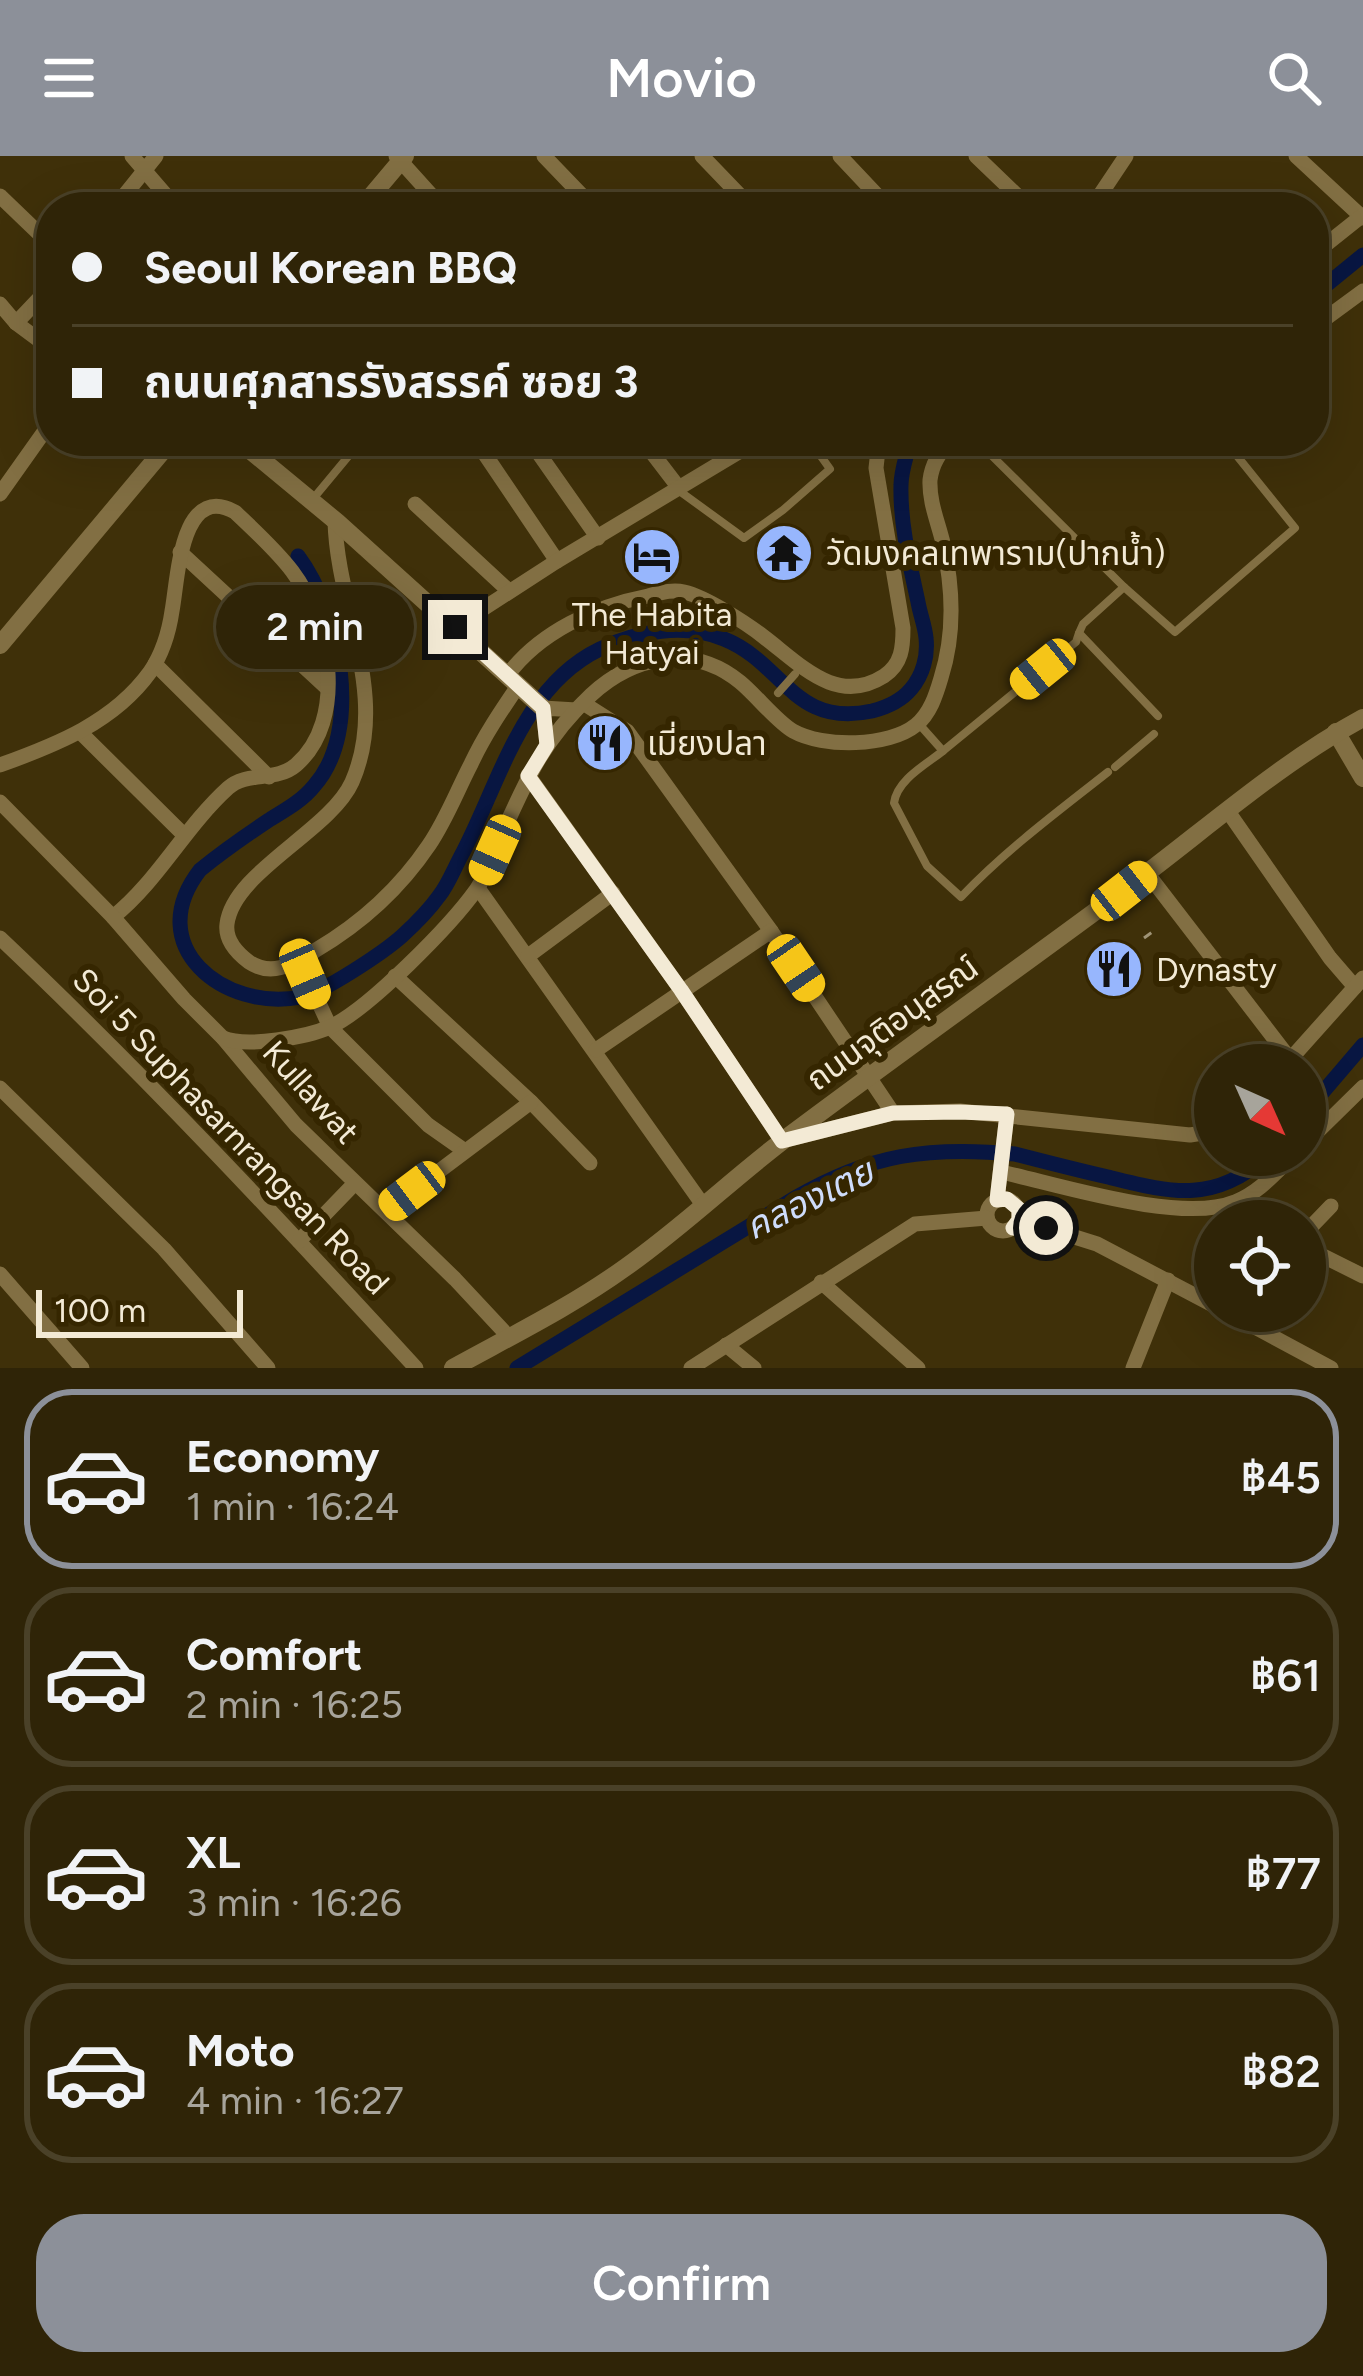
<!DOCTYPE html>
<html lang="en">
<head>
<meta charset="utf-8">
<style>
  :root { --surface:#2f2407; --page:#372c11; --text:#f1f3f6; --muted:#a7a49b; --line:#4a4128; --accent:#8c9099 }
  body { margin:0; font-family:Figtree,"Noto Sans Thai",sans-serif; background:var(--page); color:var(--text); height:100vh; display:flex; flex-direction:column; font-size:45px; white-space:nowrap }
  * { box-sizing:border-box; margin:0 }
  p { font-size:39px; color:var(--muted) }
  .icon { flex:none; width:66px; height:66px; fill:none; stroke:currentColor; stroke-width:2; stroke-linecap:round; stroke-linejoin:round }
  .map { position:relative; height:1212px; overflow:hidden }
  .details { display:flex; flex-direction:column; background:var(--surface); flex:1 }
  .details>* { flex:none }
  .top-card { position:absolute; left:36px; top:36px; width:1293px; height:264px; border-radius:48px; box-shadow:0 12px 48px #0002,0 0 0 3px var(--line); display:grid; align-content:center; height:264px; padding:0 36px; background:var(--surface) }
  .needle { width:78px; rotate:135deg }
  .controls { position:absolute; left:1194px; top:888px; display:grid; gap:24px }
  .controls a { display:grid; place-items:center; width:132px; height:132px; border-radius:50%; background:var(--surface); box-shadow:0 12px 48px #0002,0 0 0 3px var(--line); font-size:60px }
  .scale { position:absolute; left:36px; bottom:30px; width:207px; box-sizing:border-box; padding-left:12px; border:6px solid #f3ead5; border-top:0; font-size:33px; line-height:42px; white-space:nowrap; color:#f3ead5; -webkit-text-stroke:9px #352600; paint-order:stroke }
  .end { position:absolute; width:54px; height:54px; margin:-27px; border:15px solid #f3ead5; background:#111; box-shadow:0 0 0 6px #111 }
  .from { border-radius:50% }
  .bubble { position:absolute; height:84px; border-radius:42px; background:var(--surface); box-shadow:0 12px 48px #0002,0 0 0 3px var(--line); font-size:39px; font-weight:600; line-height:84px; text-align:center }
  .car { position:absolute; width:36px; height:72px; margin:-36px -18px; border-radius:15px; box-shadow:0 0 9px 3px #0007; background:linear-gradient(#f5c518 24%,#345 0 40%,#f5c518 0 76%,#345 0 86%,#f5c518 0) }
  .top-card b { display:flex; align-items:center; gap:42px; height:114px; font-size:45px }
  .top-card b+b { border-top:3px solid var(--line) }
  .top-card i { width:30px; height:30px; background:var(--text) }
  ul { padding:21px 0 0; list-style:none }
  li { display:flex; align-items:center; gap:36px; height:180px; margin:0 24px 18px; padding:0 12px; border:6px solid var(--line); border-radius:48px }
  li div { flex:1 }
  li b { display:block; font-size:45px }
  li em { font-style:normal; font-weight:600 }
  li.on { border-color:var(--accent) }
  li>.icon { width:108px; height:108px; stroke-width:1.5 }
  .primary-button { display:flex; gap:24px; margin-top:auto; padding:24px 36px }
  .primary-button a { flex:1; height:138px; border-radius:48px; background:var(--accent); color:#fff; font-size:48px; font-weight:600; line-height:138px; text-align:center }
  header { display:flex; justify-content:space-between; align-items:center; height:156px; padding:0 36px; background:var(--accent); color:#fff; font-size:54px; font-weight:600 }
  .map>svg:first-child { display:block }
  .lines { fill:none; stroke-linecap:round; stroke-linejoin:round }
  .canal { stroke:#081642; stroke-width:15 }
  .path { stroke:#9f9376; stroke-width:3; stroke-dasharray:9 6; stroke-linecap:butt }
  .service { stroke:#826f43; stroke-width:8 }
  .minor { stroke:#826f43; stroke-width:15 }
  .tertiary { stroke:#826f43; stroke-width:18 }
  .route { stroke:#f3ead5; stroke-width:15 }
  .labels { text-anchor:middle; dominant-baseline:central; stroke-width:12; stroke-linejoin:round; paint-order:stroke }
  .poi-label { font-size:33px; fill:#f3ead5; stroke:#352600; text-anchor:start }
  .street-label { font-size:33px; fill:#f3ead5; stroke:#352600 }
  .water-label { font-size:36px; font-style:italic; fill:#cedcfb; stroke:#352600 }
</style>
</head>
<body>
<header><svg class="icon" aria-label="menu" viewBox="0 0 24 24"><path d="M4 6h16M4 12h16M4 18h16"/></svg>Movio<svg class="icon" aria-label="search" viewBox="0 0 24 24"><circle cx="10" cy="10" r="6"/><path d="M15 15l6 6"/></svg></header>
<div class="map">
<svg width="1363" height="1212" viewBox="0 0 1363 1212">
  <rect width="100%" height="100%" fill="#3f3009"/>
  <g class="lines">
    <!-- canal -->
    <g class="canal">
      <path d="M1314 139 1363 99"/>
      <path d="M298 400C339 455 364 574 314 630 302 645 285 654 269 664 245 680 222 696 200 714 141 790 224 856 301 841 323 837 384 796 402 780 414 769 429 754 439 740 448 729 454 713 461 700 499 629 521 531 600 493 637 475 685 467 724 483 784 507 793 572 872 555 888 551 901 545 911 533 923 519 928 500 926 482 925 470 920 458 918 446 910 409 900 368 901 329 901 315 907 299 910 285"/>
      <path d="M1305 957 1363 889"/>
      <path d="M517 1212 795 1042C870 998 929 990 1015 998 1046 1006 1077 1014 1108 1021 1173 1037 1214 1048 1269 999"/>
    </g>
    <!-- path -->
    <path class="path" d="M1144 782 1155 774"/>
    <!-- service -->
    <g class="service">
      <path d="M977 285 1124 431 1175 476 1295 372 1225 285"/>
      <path d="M982 288 1017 285"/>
      <path d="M678 334 744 382 783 354 830 313 810 285"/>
      <path d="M312 344 361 285"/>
      <path d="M1124 431 1083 468 1079 477 1158 560"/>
      <path d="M778 537 795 518"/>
      <path d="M919 568 943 595 1076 486 1079 477"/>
      <path d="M943 595C925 609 897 624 894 647L927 710 961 741C1006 694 1057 656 1108 616"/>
      <path d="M1115 611 1154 578"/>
    </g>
    <!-- minor -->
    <g class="minor">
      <path d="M132 0 176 51"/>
      <path d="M396 0 442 51"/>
      <path d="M544 0 593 51"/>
      <path d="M702 0 751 51"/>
      <path d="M840 0 888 51"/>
      <path d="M976 0 1029 51"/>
      <path d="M1296 0 1363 62"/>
      <path d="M0 40 51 89"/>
      <path d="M115 51 156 0"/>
      <path d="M1092 51 1126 0"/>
      <path d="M1314 98 1363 59"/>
      <path d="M0 148 16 167 51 193"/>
      <path d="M16 167 51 130"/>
      <path d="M1314 171 1363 135"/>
      <path d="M476 285 557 405"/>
      <path d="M530 285 598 382"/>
      <path d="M643 285 679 332"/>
      <path d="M0 338 51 266"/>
      <path d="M415 348 509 435"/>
      <path d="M335 365C337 452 390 539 352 626 330 675 233 716 227 768 225 784 237 797 249 806 273 822 294 807 316 794 360 768 400 732 429 689 446 664 457 635 471 608 484 580 501 555 518 530"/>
      <path d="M180 396 327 532"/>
      <path d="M455 471 557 405 757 285"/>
      <path d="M155 508 269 621"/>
      <path d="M507 520C539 476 596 450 648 440 660 437 672 433 684 436 706 441 746 467 764 481 801 509 837 550 884 520 902 508 903 491 903 472L876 312 879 285"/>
      <path d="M583 547 627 575 771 775 893 957"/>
      <path d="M81 577 184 679"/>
      <path d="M547 589 543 552 576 554"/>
      <path d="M0 609C56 589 114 566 150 516 162 498 169 476 172 455 178 424 180 326 235 356 255 375 276 394 292 415 330 465 348 564 296 609 276 626 247 615 228 632 185 671 158 725 113 761"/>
      <path d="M528 619 681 834 782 985 893 957 960 955 1190 979 1215 975"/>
      <path d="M0 646 113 761 184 843 223 882 296 969 455 1123 509 1181"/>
      <path d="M1227 654 1330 802 1355 831"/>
      <path d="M1147 717 1290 903"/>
      <path d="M478 732 703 1049"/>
      <path d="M0 782C145 919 281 1065 416 1212"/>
      <path d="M528 800 613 737"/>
      <path d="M299 804 330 871 428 969 465 995"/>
      <path d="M395 820 531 946 590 1007"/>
      <path d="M223 882C247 892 307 881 330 871 369 853 451 769 476 734 488 717 495 694 503 676 528 620 545 582 591 539 633 500 693 487 740 526 756 539 777 566 793 575 823 592 889 591 916 569 930 558 936 539 941 522 955 478 953 431 943 387 938 366 929 346 930 324 932 308 939 297 951 285"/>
      <path d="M596 894 771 775"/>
      <path d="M1287 907 1363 822"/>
      <path d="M0 932 164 1093 268 1212"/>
      <path d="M1305 988 1363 931"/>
      <path d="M1001 1016C1060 1029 1181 1068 1235 1046 1259 1037 1276 1016 1294 999"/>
      <circle cx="1003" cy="1059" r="16"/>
      <path d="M997 1044 1007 958"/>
      <path d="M1225 1050 1255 1065"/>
      <path d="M386 1055 531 946"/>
      <path d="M1020 1058 1046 1072 1097 1088 1215 1150"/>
      <path d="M1305 1077 1331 1050"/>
      <path d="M299 1085 355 1027"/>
      <path d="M1305 1091 1363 1120"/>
      <path d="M0 1118 82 1212"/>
      <path d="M821 1126 918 1212"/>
      <path d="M1225 1155 1331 1212"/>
      <path d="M726 1189 754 1212"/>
      <path d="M691 1212 915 1068 987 1062"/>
      <path d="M1133 1212 1168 1124"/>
    </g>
    <!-- tertiary -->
    <g class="tertiary">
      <path d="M362 51 405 0"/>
      <path d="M239 285 337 366 543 552"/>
      <path d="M0 489 171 285"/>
      <path d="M1336 576 1363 622"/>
      <path d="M453 1212C511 1180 572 1150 626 1111 683 1071 733 1022 789 980 901 896 1015 815 1127 732 1204 675 1278 608 1363 562"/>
    </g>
  </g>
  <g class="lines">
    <!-- route -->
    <path class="route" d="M455 471 543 552 547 589 528 620 681 834 782 985 893 957 960 956 1007 958 997 1044 1007 1043 1019 1053V1064L1013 1072H1046"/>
  </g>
  <!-- icons -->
  <defs>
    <symbol id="temple-disc" viewBox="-11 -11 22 22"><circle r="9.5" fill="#97b6fd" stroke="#352600"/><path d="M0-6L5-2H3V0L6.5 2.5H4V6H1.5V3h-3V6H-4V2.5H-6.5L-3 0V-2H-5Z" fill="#111"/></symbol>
    <symbol id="hotel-disc" viewBox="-11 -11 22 22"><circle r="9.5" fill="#97b6fd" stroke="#352600"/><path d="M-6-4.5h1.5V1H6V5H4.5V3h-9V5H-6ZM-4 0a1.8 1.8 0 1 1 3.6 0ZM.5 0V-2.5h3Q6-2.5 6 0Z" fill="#111"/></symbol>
    <symbol id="restaurant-disc" viewBox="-11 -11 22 22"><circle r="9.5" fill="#97b6fd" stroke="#352600"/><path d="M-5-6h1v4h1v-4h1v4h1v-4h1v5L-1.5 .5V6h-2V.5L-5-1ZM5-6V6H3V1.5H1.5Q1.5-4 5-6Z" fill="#111"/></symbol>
  </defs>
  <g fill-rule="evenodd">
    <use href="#temple-disc" x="751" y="364" width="66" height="66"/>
    <use href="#hotel-disc" x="619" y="368" width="66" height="66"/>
    <use href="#restaurant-disc" x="572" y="554" width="66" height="66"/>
    <use href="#restaurant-disc" x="1081" y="780" width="66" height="66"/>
  </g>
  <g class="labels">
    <!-- poi labels -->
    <g class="poi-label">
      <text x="826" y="397">วัดมงคลเทพาราม(ปากน้ำ)</text>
      <text x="652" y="458" text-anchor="middle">The Habita<tspan x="652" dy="38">Hatyai</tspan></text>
      <text x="647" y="587">เมี่ยงปลา</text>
      <text x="1156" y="813">Dynasty</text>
    </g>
    <!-- street labels -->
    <g class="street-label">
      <text transform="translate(892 867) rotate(-36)">ถนนจุติอนุสรณ์</text>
      <text transform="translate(311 936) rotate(48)">Kullawat</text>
      <text transform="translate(231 975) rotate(46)">Soi 5 Suphasarnrangsan Road</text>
    </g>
    <!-- water labels -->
    <g class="water-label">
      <text transform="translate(809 1043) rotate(-26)">คลองเตย</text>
    </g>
  </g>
</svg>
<div class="controls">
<a><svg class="needle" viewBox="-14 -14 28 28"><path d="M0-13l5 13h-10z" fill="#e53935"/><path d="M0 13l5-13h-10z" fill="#a7a49b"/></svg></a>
<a><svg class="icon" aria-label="locate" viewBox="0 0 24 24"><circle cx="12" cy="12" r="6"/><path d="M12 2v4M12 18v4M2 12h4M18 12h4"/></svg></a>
</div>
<div class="scale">100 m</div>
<i class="end from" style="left:1046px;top:1072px"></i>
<i class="end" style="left:455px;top:471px"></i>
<div class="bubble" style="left:216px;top:429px;width:198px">2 min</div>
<i class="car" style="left:1043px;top:513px;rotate:231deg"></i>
<i class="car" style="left:495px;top:694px;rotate:204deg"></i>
<i class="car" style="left:1124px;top:735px;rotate:52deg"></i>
<i class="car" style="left:796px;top:812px;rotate:146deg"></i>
<i class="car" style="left:305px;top:818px;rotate:157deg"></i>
<i class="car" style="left:412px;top:1035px;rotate:233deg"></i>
<div class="top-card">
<b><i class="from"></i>Seoul Korean BBQ</b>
<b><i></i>ถนนศุภสารรังสรรค์ ซอย 3</b>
</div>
</div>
<section class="details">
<ul>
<li class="on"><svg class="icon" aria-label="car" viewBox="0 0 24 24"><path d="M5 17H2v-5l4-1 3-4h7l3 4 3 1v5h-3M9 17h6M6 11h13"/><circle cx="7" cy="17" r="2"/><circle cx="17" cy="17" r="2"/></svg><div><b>Economy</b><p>1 min · 16:24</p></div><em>฿45</em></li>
<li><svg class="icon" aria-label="car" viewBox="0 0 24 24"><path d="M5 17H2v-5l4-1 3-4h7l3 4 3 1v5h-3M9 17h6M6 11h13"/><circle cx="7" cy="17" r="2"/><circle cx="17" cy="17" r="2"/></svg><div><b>Comfort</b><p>2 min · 16:25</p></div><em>฿61</em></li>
<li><svg class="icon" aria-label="car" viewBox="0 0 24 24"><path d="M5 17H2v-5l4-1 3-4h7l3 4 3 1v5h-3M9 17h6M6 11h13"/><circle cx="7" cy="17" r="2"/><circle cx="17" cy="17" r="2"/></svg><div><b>XL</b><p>3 min · 16:26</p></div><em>฿77</em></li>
<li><svg class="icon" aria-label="car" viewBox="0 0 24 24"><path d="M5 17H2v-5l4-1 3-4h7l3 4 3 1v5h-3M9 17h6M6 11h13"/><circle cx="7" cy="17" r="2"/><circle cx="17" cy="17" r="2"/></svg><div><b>Moto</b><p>4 min · 16:27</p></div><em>฿82</em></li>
</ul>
<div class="primary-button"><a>Confirm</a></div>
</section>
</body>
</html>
